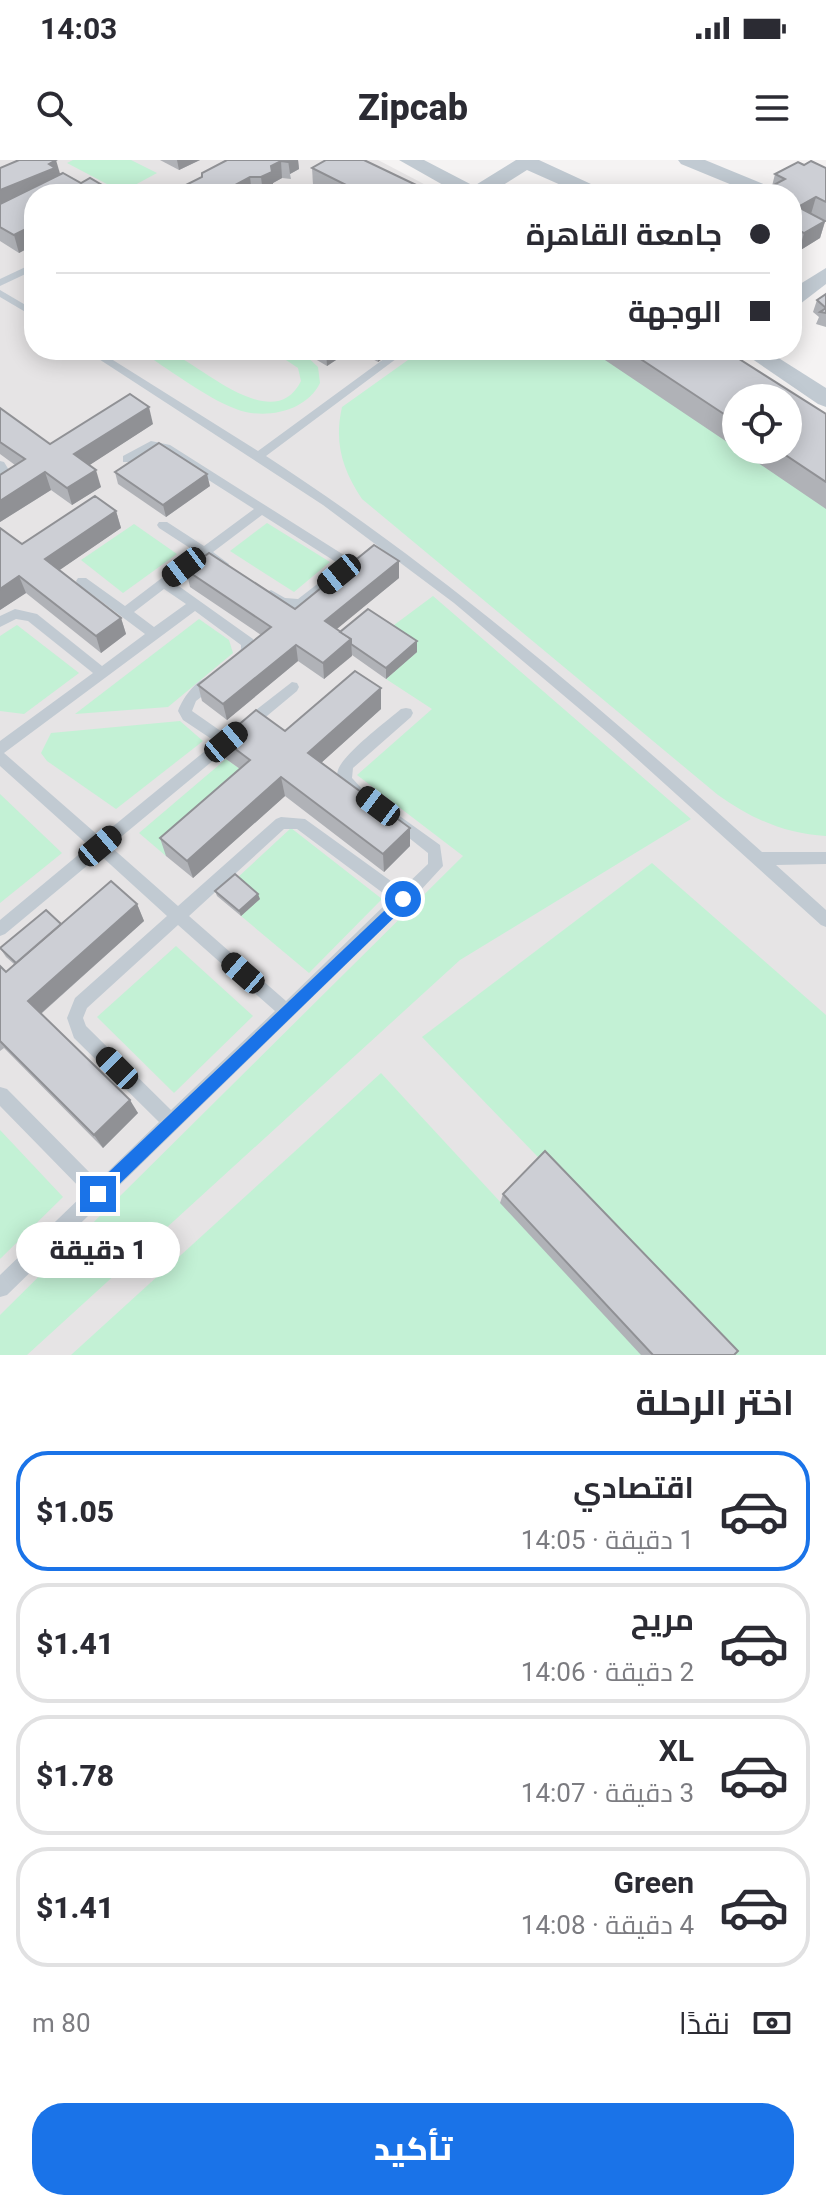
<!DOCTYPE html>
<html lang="ar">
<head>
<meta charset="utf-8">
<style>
  :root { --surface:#fff; --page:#f2f2f3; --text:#2b2b33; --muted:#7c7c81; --line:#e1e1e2; --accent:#1a73e8 }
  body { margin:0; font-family:Roboto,Cairo,sans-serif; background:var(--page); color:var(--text); direction:rtl; height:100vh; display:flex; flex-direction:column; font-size:30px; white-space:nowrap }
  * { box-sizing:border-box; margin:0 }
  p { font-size:26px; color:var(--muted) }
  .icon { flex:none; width:44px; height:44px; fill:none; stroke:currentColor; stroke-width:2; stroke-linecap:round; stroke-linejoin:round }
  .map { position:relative; height:1195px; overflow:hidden; direction:ltr }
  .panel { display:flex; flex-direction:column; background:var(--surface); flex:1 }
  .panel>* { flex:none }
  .guide { position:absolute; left:24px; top:24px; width:778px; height:176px; border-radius:32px; box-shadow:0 4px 20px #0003; direction:rtl; display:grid; align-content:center; height:176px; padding:0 32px; background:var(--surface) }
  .fabs { position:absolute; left:722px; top:224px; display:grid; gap:16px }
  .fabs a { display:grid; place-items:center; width:80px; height:80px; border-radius:50%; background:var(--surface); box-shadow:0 4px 20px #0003; font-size:40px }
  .end { position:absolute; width:36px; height:36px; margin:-18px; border:10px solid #1a73e8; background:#fff; box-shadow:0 0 0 4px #fff }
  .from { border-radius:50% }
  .bubble { position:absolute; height:56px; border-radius:28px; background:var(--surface); box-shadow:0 4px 20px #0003; font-size:26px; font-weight:800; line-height:56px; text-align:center; direction:rtl }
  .car { position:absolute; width:24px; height:48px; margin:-24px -12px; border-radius:10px; box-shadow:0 0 6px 2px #0007; background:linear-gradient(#222 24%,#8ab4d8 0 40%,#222 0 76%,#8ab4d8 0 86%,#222 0) }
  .guide b { display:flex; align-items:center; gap:28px; height:76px; font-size:30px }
  .guide b+b { border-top:2px solid var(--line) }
  .guide i { width:20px; height:20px; background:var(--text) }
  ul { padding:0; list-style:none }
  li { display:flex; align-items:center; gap:24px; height:120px; margin:0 16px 12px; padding:0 16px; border:4px solid var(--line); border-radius:32px }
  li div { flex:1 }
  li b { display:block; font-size:30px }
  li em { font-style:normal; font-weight:800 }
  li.on { border-color:var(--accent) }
  li>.icon { width:72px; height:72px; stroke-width:1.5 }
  h2 { padding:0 32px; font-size:36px; line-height:96px }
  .pay { display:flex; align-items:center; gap:20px; height:88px; padding:0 32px; font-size:30px }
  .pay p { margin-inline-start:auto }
  .button { display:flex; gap:16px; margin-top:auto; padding:16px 32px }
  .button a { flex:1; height:92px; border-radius:32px; background:var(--accent); color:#fff; font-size:32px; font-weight:800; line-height:92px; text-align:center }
  .status { display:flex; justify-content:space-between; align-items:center; height:56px; padding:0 40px; background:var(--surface); direction:ltr }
  .status svg { height:22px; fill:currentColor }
  header { display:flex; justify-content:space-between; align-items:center; height:104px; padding:0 32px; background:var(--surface); font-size:36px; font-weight:800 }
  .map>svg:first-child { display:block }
  .education { fill:#e6e4e5; fill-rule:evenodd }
  .green { fill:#c3f1d5 }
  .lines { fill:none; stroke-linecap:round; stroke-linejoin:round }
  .service { fill:#c1cad2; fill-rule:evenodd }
  .minor { fill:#c1cad2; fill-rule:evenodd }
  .wall { fill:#b0b2b7 }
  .shaded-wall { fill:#909195 }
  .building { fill:#cdcfd5; stroke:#909195; stroke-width:2 }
  .route { fill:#1a73e8 }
</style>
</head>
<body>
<div class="status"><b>14:03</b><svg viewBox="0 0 49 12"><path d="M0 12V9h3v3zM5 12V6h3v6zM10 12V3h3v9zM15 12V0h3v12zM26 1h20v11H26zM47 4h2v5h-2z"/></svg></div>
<header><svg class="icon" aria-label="menu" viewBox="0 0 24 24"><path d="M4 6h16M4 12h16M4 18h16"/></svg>Zipcab<svg class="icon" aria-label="search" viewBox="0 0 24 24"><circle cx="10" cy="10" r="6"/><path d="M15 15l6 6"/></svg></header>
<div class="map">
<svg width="826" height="1195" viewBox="0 0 826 1195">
  <rect width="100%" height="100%" fill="#f5f3f3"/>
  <!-- education -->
  <path class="education" d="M0 0H378L443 34H34V190H718L826 262V1195H0ZM736 238H788V290H736Z"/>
  <!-- green -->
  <g class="green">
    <path d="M73 0H131L157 13 122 32 67 3Z"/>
    <path d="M138 190C148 190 161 188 170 192 202 206 274 276 301 221L298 208 271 190H300L318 207 320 223C306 252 264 260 236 249 204 237 168 208 138 190Z"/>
    <path d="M422 190H685L736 238V290H788L826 280V676C785 674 750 658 718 635L362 339C342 309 334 282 342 247Z"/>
    <path d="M267 363 330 402 294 432 230 391Z"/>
    <path d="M134 364 177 394 123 433 81 400Z"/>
    <path d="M433 436 691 659 460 800 27 1195H0V1155L463 696 357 615 432 549 386 519 416 492 386 471Z"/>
    <path d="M199 459 229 480 233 493 168 547 75 554Z"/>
    <path d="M17 465 79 513 24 554 0 551V476Z"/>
    <path d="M180 561 203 581 116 649 47 601 41 593 51 573Z"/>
    <path d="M226 599 254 619 166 696 139 673Z"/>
    <path d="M0 634 62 693 0 743Z"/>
    <path d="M291 668 382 739 309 813 241 756 259 739 236 719Z"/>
    <path d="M652 703 826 855V1195H729L422 877Z"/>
    <path d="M176 786 253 856 174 933 97 857Z"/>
    <path d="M381 913 642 1195H71Z"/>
    <path d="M0 970 63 1037 0 1099Z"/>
  </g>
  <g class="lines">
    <!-- service -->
    <g class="service">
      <path d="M34 103V110L0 126V119Z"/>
      <path d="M0 130 34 150V157L0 137Z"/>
      <path d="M85 190H97L258 291 396 190H408L266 296C445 412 604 551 762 692H826V704L776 705 826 750V767L821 765 614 578 454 443 323 345Z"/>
      <path d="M151 281 170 285 347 397 349 400 343 417 304 447C290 450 274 446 265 435L267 432 271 430 285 438 298 439 333 412 336 402 262 355 213 392 229 404 227 407H219L205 398 173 422 253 479C258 490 251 496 244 503H234L232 499 241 489V485L195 451 4 593 100 677 216 582 183 560 178 551C184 536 199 514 218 516L220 520 218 524 196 541 192 551 225 574 292 522 297 523 299 527 297 531 110 686 178 746 276 659 281 657 305 659 402 729 428 704V693L389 662 387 658 389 654 394 652 440 685 443 706 408 744 7 1135 0 1137V1115L85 1033 0 946V927L7 929 98 1021 159 962 74 878 67 858 75 838 167 756 100 695 5 774 0 776V760L89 686 0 606V581L93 513 28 461 16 459 0 467V456L15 449 37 454 102 506 145 474 78 424 76 421 78 418H86L125 446 196 392 159 368 157 365 159 362H167L204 386 254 349 163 291 153 289 131 302H123V296ZM164 429 186 444 154 467 134 452ZM284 669H297L391 739 286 841 189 756ZM178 765 275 851 171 950 86 866 83 858 87 848Z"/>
      <path d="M0 301 4 302 12 315 4 325 0 326Z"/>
      <path d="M406 548 411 549 413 553 411 557 353 608 352 618 365 632 363 636C355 638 353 636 347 631 340 625 335 619 338 610 343 594 387 561 401 549Z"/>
    </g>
    <!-- minor -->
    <g class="minor">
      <path d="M399 0H424L474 26 516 0H539L604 30 607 34H581L527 10 489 34H459Z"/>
      <path d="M678 0H705L768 26 771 30 768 34H754L681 4Z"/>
      <path d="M826 108V124L800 144 792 145V129Z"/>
      <path d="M739 190H766L826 228V247L818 244Z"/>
    </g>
  </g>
  <!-- wall -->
  <g class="wall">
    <path d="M160 0H200L179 10Z"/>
    <path d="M227 0H298L299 9 290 14 291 19 282 18 273 23V29L264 34H169L202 17Z"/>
    <path d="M804 5 826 8V62H825L820 78 799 91 792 87V34L772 26 775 14Z"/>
    <path d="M0 8 60 14 81 23 107 28 108 34H34V85L19 93 0 81Z"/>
    <path d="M312 8 435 34H331L313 25Z"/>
    <path d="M826 134V167L816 164 819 157 813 152 817 140Z"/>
    <path d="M300 190H351L327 206Z"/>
    <path d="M356 190H395L378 202Z"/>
    <path d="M597 190H725L826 254V349L739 290H788L736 238V288L596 194Z"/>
    <path d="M0 248 50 284 153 264 89 305 101 327 72 345 51 330 0 362V315L15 305 0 294Z"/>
    <path d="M115 312 210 326 166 357 118 324Z"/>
    <path d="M116 351 121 368 59 410 121 458 126 474 101 493 26 433 0 450 22 384Z"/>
    <path d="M399 401V418L336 469 340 472 417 481V492L386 519 352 495 324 519 298 501 227 560 202 541 198 525 261 475 190 427 186 410 295 449Z"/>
    <path d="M381 528V549L321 603 410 668V686L384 712 285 636 193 718 166 696 160 678 240 609 226 599 222 579 285 571Z"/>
    <path d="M215 731 260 739 241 756 217 736Z"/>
    <path d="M137 744 144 761 41 854 138 953 103 988 4 888 0 891V806L6 812 14 804 6 797 0 788 61 764Z"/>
    <path d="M503 1034 734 1195H641L500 1043Z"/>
  </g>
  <!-- shaded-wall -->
  <g class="shaded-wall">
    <path d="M56 0 61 17 0 54V30Z"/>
    <path d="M177 0H200L179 10Z"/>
    <path d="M288 0H298L299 9 290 14Z"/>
    <path d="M281 1 282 18 273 23V29L263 34 261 17 271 6Z"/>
    <path d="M250 17 252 34H235V25Z"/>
    <path d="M107 28 108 34H95Z"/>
    <path d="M816 37 811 54 798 47Z"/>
    <path d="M825 61 820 78 799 91 804 73Z"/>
    <path d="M34 65V85L19 93 14 75Z"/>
    <path d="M326 190H351L327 206Z"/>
    <path d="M378 190H395L378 202Z"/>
    <path d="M149 247 153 264 79 312 74 294Z"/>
    <path d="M96 310 101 327 72 345 67 328Z"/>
    <path d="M45 312 51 330 0 362V341Z"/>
    <path d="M207 314 210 326 166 357 163 345Z"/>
    <path d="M116 351 121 368 51 416 45 399Z"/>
    <path d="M399 401V418L326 478 325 461Z"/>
    <path d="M19 416 26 433 0 450V429Z"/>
    <path d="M121 458 126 474 101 493 96 476Z"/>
    <path d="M351 479 352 496 324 519 323 503Z"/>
    <path d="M417 481V492L386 519V508Z"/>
    <path d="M296 485 298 501 227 560 223 544Z"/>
    <path d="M381 528V549L311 612 308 593Z"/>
    <path d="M281 617 285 636 193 718 187 701Z"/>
    <path d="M410 668V686L384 712 383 694Z"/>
    <path d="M258 734 260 739 241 756 239 751Z"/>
    <path d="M137 744 144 761 38 856 28 841Z"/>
    <path d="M130 940 138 953 103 988 94 975Z"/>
  </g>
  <!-- building -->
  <g class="building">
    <path d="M19 0H56L49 4 55 8 0 30V8Z"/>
    <path d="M227 0H289V2L281 1 271 6 272 12 261 17H250L235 25V31H225L219 34H169L174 32V28L182 27 202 17V13Z"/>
    <path d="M326 0H364L435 34H364L312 8Z"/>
    <path d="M811 1 826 8V42L816 37 798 47 825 61 804 73 795 68 792 70V34H757L785 19 775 14 798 2 804 5Z"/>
    <path d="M63 13 81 23 90 18 107 28 95 34H34V65L14 75 0 67V44Z"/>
    <path d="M826 134V153L820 152 826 148 817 140Z"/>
    <path d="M627 190H725L826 254V322L778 290H788V238H736V262Z"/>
    <path d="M130 234 149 247 74 294 96 310 67 328 45 312 0 341V315L25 299 0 282V248L50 284Z"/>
    <path d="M159 283 207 314 163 345 115 312Z"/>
    <path d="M95 336 116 351 45 399 121 458 96 476 19 416 0 429V368L22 384Z"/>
    <path d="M374 385 399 401 325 461 351 479 323 503 296 485 223 544 198 525 271 467 186 410 209 393 295 449Z"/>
    <path d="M368 449 417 481 386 508 351 484V479L340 472Z"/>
    <path d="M355 511 381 528 308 593 410 668 383 694 281 617 187 701 160 678 250 600 222 579 256 550 285 571Z"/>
    <path d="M235 714 258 734 239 751 215 731Z"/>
    <path d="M111 721 137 744 28 841 130 940 94 975 0 881V806L6 812Z"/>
    <path d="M46 750 61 764 16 803 0 788Z"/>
    <path d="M545 991 738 1191 734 1195H653L503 1034Z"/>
  </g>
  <!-- route -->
  <path class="route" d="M403 733 408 735V744L104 1039 98 1042 92 1039 90 1034 92 1028Z"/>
</svg>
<div class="fabs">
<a><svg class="icon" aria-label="locate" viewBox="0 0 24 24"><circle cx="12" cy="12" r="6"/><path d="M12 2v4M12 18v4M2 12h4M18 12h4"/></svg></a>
</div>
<i class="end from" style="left:403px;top:739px"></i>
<i class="end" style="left:98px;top:1034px"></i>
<div class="bubble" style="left:16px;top:1062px;width:164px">1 دقيقة</div>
<i class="car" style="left:184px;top:407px;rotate:233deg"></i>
<i class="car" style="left:339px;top:414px;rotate:231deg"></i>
<i class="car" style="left:226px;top:582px;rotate:50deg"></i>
<i class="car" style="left:378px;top:646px;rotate:307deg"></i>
<i class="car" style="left:100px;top:686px;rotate:50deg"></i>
<i class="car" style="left:243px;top:813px;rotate:311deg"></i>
<i class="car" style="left:117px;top:908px;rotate:315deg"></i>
<div class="guide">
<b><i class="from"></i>جامعة القاهرة</b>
<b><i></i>الوجهة</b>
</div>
</div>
<section class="panel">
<h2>اختر الرحلة</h2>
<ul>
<li class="on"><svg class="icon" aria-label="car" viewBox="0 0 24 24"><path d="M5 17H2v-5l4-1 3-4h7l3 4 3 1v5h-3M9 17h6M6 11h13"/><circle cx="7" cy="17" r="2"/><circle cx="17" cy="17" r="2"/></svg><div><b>اقتصادي</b><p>1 دقيقة · 14:05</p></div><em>$1.05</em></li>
<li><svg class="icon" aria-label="car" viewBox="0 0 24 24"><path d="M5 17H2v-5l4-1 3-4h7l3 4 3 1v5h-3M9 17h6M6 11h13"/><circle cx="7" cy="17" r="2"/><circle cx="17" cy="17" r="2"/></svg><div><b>مريح</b><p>2 دقيقة · 14:06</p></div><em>$1.41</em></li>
<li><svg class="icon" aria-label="car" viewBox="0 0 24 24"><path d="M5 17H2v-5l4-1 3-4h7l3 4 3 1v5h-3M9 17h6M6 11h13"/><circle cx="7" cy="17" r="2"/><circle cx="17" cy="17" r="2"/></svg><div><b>XL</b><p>3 دقيقة · 14:07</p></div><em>$1.78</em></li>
<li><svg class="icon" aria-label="car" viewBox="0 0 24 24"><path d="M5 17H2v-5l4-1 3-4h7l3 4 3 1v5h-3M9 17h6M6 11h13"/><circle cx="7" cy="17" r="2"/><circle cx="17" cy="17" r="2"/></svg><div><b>Green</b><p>4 دقيقة · 14:08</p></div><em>$1.41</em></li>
</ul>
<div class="pay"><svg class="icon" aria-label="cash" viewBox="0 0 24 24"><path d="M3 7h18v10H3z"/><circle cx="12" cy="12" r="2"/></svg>نقدًا<p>80 m</p></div>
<div class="button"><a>تأكيد</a></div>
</section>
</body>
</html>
